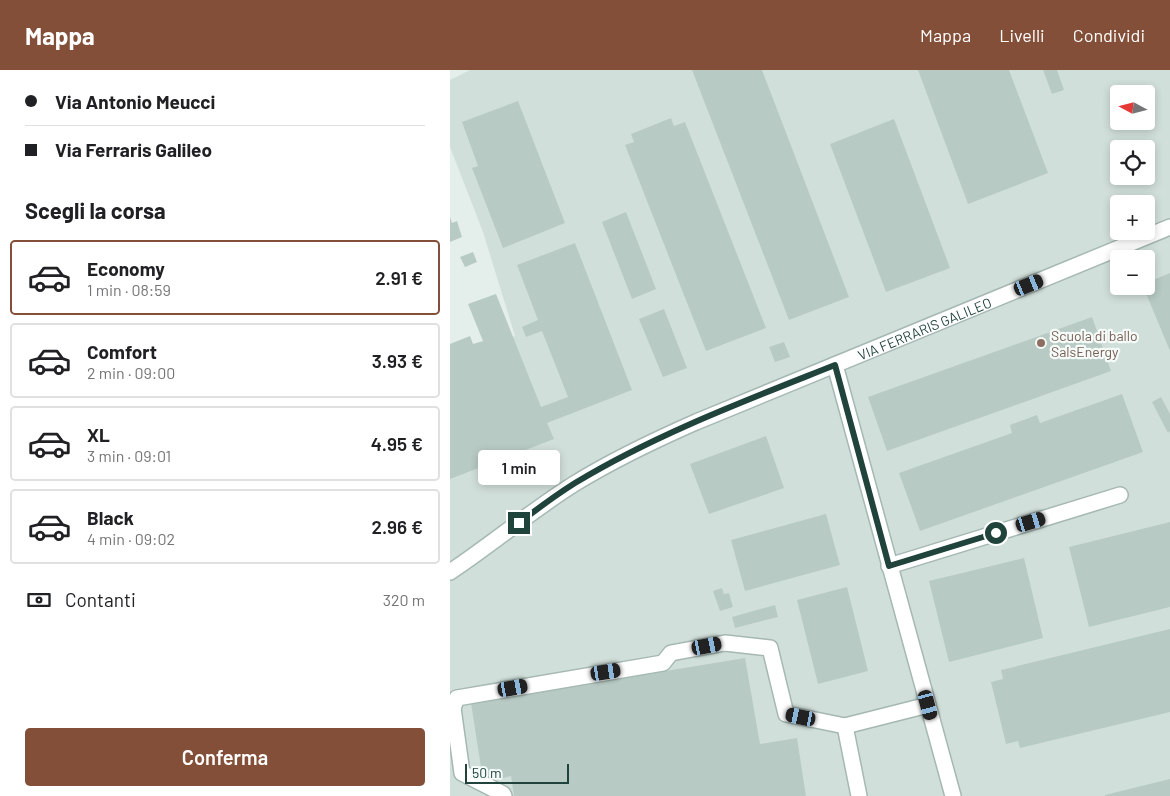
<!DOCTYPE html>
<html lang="it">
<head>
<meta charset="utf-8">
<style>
  :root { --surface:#fff; --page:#f6f6f6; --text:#202124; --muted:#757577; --line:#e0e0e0; --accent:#844f38 }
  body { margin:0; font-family:Barlow,sans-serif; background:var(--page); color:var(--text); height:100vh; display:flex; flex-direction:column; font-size:19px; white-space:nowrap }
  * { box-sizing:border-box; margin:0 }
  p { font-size:16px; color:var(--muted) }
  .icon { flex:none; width:28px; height:28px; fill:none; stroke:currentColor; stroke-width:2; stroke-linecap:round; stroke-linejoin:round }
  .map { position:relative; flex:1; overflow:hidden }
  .drawer { display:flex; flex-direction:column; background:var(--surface); width:450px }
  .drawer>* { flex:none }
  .guide { display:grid; align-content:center; height:110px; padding:0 25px; background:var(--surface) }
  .needle { width:32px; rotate:277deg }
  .controls { position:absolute; left:660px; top:15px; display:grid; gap:10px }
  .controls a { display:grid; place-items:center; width:45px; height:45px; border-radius:5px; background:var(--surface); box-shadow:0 2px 8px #0003; font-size:25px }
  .scale { position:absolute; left:15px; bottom:12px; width:104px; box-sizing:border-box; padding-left:5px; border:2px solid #20433c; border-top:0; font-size:14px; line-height:18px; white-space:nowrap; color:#20433c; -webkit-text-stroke:4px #f5fbf8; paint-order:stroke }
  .end { position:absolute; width:22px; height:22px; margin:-11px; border:6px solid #20433c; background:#fff; box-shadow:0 0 0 2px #fff }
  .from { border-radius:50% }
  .bubble { position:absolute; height:35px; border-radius:5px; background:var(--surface); box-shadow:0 2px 8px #0003; font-size:16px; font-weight:600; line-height:35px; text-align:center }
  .car { position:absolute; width:15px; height:30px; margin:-15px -8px; border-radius:6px; box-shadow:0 0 4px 1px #0007; background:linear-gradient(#222 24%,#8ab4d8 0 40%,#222 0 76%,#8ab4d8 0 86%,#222 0) }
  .guide b { display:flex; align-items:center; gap:18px; height:48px; font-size:19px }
  .guide b+b { border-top:1px solid var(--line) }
  .guide i { width:12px; height:12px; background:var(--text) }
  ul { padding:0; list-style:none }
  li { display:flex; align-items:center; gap:15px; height:75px; margin:0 10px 8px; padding:0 15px; border:2px solid var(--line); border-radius:5px }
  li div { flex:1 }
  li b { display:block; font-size:19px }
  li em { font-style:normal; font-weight:600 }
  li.active { border-color:var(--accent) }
  li>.icon { width:45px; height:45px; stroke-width:1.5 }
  h2 { padding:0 25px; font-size:22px; line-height:60px }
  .pay { display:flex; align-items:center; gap:12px; height:55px; padding:0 25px; font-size:19px }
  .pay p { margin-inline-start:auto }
  .cta { display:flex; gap:10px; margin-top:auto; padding:10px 25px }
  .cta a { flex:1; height:58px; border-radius:5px; background:var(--accent); color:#fff; font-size:20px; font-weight:600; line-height:58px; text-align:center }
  header { display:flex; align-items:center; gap:30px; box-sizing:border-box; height:70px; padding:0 25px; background:var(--accent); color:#fff }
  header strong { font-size:24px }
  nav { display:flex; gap:28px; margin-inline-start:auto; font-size:18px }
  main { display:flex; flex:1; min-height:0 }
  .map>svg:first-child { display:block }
  .built { fill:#d1dfda; fill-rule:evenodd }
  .building { fill:#b8cac4 }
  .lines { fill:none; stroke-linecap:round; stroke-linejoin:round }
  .minor-casing { stroke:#a5b8b3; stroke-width:18 }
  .minor { stroke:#fff; stroke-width:15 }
  .route { stroke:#20433c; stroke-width:6 }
  .education-dot { fill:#8d6e63; stroke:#f5fbf8; stroke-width:2 }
  .labels { text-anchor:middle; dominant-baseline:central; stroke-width:4.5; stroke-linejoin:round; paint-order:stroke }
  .street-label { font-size:14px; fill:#20433c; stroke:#f5fbf8 }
  .education-label { font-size:14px; fill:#785e54; stroke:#f5fbf8; text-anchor:start }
</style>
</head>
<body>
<header>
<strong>Mappa</strong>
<nav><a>Mappa</a><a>Livelli</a><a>Condividi</a></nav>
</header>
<main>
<section class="drawer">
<div class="guide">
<b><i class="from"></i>Via Antonio Meucci</b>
<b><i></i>Via Ferraris Galileo</b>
</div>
<h2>Scegli la corsa</h2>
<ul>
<li class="active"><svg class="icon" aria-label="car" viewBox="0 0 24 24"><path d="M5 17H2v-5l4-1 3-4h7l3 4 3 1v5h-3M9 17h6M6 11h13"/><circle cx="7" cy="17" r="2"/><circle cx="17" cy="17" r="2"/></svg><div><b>Economy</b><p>1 min · 08:59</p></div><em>2.91 €</em></li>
<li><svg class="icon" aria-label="car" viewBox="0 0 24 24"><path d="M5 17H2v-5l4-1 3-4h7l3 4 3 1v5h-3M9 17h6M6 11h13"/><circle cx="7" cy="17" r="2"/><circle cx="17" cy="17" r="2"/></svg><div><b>Comfort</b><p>2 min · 09:00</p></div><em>3.93 €</em></li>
<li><svg class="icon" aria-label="car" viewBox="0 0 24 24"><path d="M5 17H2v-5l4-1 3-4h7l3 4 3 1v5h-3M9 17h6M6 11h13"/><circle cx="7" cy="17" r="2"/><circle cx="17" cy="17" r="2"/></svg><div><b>XL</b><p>3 min · 09:01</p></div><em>4.95 €</em></li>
<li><svg class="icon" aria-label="car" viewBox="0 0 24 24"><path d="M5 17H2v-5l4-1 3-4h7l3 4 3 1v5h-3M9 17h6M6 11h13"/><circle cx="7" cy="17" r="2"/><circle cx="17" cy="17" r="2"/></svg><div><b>Black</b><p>4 min · 09:02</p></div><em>2.96 €</em></li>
</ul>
<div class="pay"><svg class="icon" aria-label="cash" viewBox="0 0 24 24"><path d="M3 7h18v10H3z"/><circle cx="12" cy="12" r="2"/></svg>Contanti<p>320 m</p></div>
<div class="cta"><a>Conferma</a></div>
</section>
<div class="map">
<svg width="720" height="726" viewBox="0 0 720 726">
  <rect width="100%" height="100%" fill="#e4efeb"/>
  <!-- built -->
  <path class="built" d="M20 0H720V726H0V288L65 266 33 162 0 77V10ZM669 24H696V51H669ZM669 79H696V106H669ZM669 134H696V161H669ZM669 189H696V216H669Z"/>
  <!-- building -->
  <g class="building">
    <path d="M242 0H312L399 227 339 250Z"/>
    <path d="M468 0H559L598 103 518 134Z"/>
    <path d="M593 0H607L614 20 602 24Z"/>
    <path d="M68 31 115 153 53 178 22 98 28 96 12 52Z"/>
    <path d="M221 48 224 56 235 52 316 258 256 281 175 75 184 72 181 64Z"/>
    <path d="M444 49 500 198 436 222 380 74Z"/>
    <path d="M691 126 695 134H678V132Z"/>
    <path d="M176 142 206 219 182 229 152 152Z"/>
    <path d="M0 147 2 153 7 151 12 167 0 172Z"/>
    <path d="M125 173 182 320 97 353 104 369 0 409V274L20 266 23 274 33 271 18 234 46 224 91 337 118 327 92 261 76 267 72 257 88 250 67 195Z"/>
    <path d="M23 182 27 192 15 197 10 187Z"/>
    <path d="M720 203V281L693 216H696V213Z"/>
    <path d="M214 239 237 298 213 307 189 249Z"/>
    <path d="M642 247 661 301 437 381 418 327Z"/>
    <path d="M334 272 340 287 325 292 319 277Z"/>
    <path d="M672 324 693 382 470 461 449 403 562 363 560 355 587 345 590 353Z"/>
    <path d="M711 327 720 344V361L718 363 702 332Z"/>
    <path d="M316 366 334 418 259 444 240 394Z"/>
    <path d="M376 444 390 495 295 521 281 470Z"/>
    <path d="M720 452V537L639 557 619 477Z"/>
    <path d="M574 488 593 568 499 592 479 511Z"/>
    <path d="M397 517 418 601 368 614 347 530Z"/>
    <path d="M272 518 274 524 279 523 283 537 270 541 263 521Z"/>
    <path d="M325 535 328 547 285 558 282 547Z"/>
    <path d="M720 559V642L570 678 568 671 556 674 541 612 553 609 551 600Z"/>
    <path d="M295 588 310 674 347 668 356 726H64L61 706 49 709 33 710 21 633Z"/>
    <path d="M720 709V726H655V725Z"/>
  </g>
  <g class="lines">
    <defs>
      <g id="minor">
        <path d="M385 295 503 726"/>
        <path d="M439 496 670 425"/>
        <path id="s1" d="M0 502C42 474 81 441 124 414 163 390 205 370 246 352L720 157"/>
        <path d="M0 638H3L12 703 53 724 54 726"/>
        <path d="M3 638 7 628 213 593 221 583 275 573 320 578 336 644 395 656 478 635"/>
        <path d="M395 656 409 726"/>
      </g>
    </defs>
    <!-- minor casing -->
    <use href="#minor" class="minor-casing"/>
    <!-- minor -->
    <use href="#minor" class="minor"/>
  </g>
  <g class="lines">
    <!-- route -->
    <path class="route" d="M69 453C87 439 106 425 125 413 206 364 297 330 385 295L439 496 546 463"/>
  </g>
  <!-- markers -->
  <circle class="education-dot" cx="591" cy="273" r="5"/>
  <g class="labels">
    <!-- street labels -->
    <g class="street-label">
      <text stroke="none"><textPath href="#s1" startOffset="536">VIA FERRARIS GALILEO</textPath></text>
    </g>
    <!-- education labels -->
    <g class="education-label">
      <text x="601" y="265">Scuola di ballo<tspan x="601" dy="16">SalsEnergy</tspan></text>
    </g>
  </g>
</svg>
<div class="controls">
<a><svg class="needle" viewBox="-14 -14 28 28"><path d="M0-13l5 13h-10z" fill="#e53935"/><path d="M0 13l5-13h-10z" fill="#757577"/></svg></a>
<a><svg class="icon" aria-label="locate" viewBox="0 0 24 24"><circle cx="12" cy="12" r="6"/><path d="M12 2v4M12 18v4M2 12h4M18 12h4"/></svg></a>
<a>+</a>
<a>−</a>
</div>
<div class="scale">50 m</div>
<i class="end from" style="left:546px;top:463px"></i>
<i class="end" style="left:69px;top:453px"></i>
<div class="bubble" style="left:28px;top:380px;width:82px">1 min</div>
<i class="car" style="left:579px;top:215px;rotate:68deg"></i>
<i class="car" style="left:581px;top:452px;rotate:73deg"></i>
<i class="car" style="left:257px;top:576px;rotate:79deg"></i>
<i class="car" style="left:156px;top:602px;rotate:81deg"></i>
<i class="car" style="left:63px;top:618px;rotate:80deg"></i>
<i class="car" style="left:478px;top:635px;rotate:165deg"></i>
<i class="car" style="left:351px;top:647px;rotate:282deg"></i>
</div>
</main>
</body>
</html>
